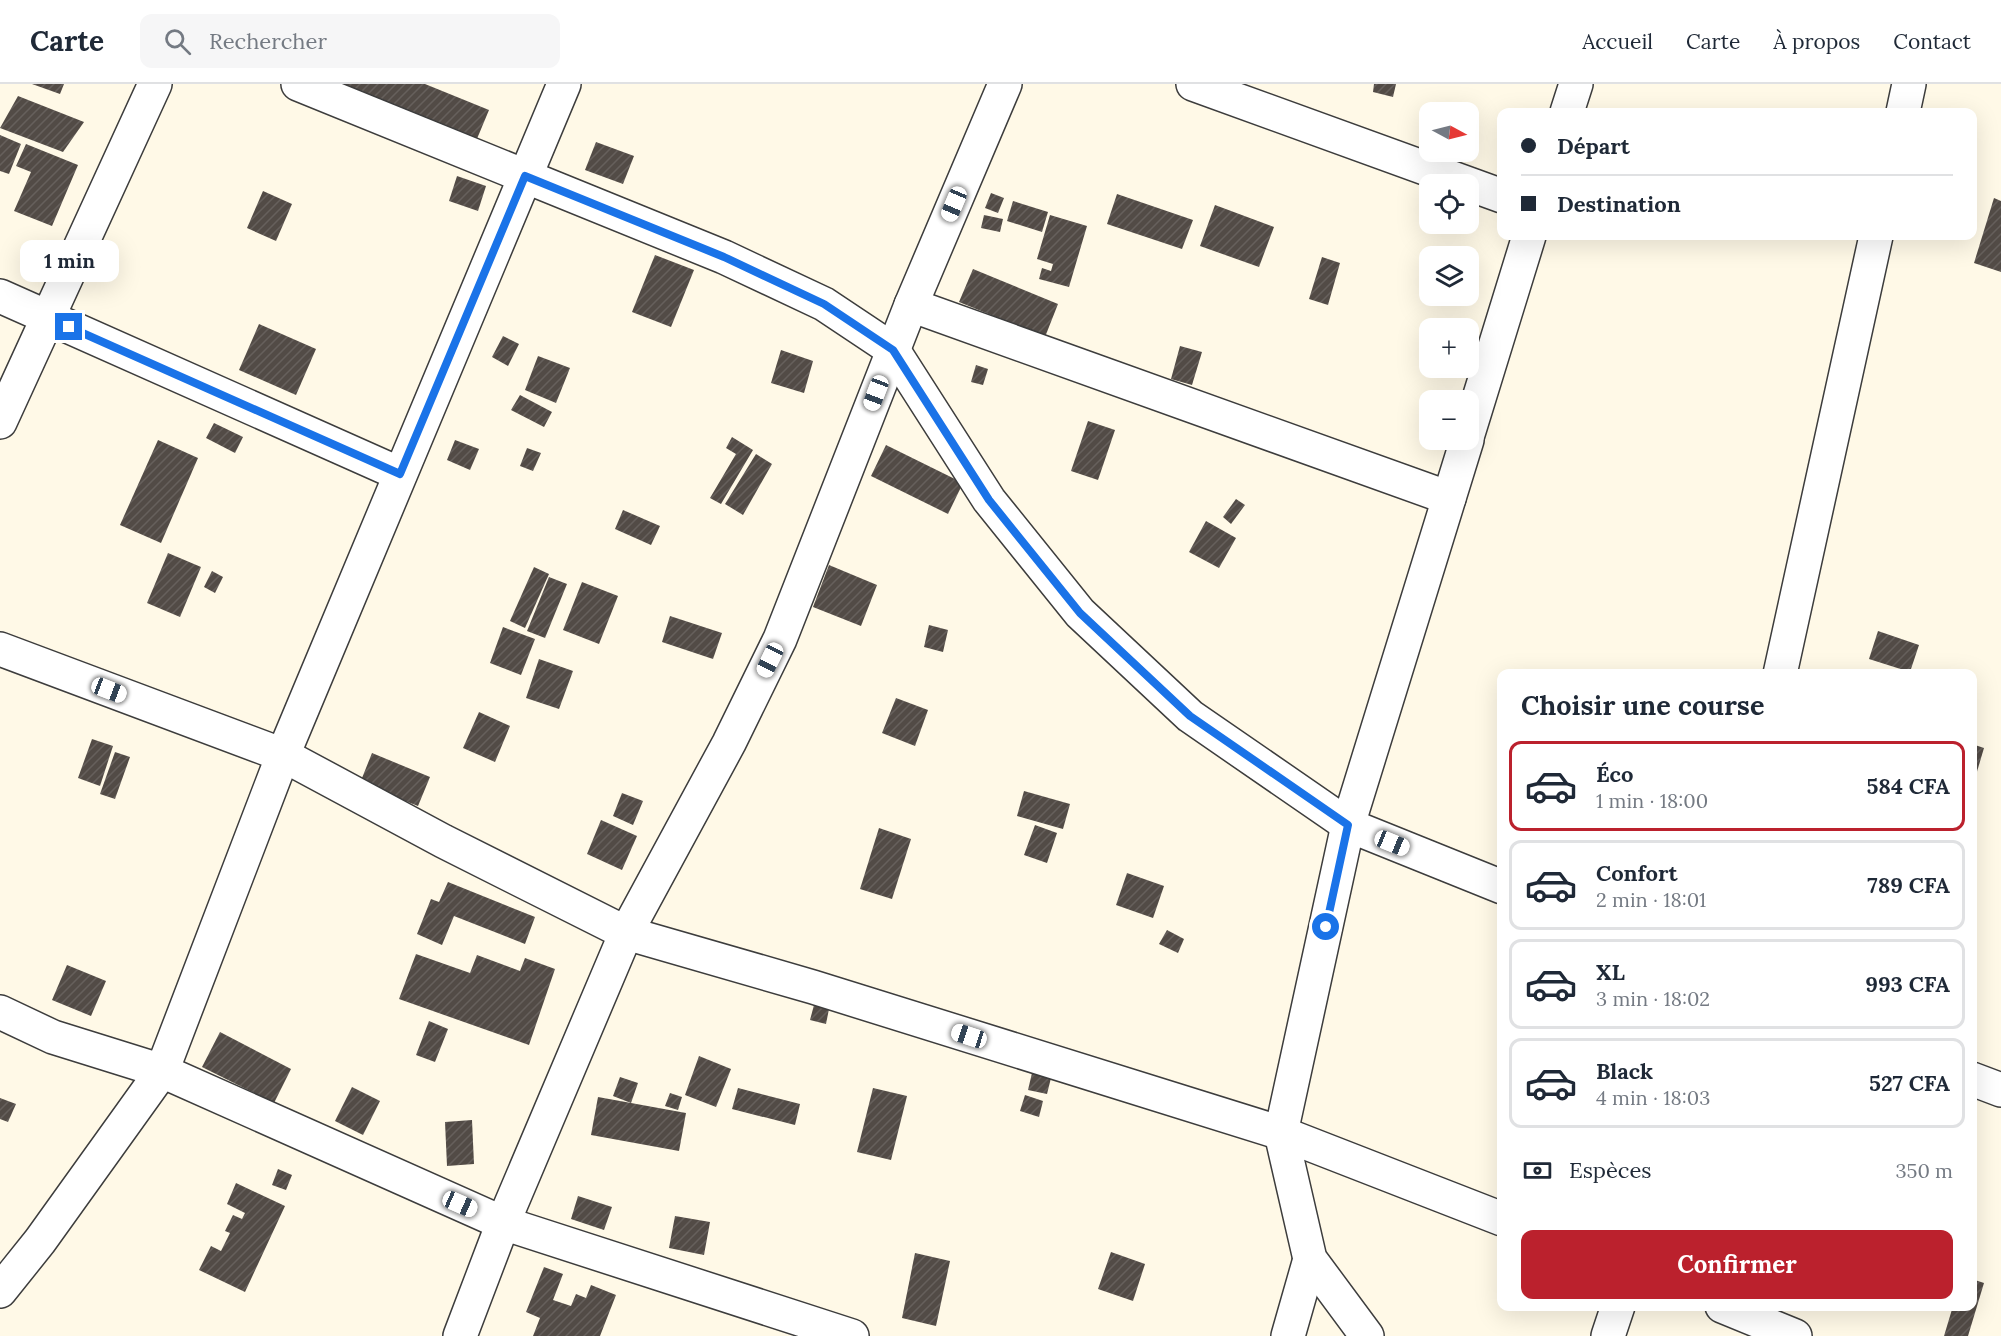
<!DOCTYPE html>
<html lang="fr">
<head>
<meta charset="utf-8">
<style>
  :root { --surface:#fff; --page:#f6f6f7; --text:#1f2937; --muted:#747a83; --line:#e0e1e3; --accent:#bb212d }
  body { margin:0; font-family:Lora,serif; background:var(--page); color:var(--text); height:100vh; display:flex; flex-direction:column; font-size:22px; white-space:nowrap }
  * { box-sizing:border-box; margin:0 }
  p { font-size:20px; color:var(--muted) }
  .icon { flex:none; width:33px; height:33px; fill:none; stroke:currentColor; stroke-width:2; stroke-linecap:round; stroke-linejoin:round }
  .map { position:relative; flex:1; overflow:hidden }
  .drawer { position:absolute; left:1497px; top:585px; width:480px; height:642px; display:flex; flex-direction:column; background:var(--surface); border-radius:12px; box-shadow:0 6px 24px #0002 }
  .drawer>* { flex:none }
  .hud { position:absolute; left:1497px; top:24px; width:480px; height:132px; border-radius:12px; box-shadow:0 6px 24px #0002; display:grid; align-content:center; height:132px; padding:0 24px; background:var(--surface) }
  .needle { width:39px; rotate:97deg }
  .tools { position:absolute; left:1419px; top:18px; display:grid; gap:12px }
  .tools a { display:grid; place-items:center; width:60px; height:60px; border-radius:12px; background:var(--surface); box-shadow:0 6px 24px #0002; font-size:30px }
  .end { position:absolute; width:27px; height:27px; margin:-14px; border:8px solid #1a73e8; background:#fff; box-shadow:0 0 0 3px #fff }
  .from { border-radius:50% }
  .bubble { position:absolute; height:42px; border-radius:12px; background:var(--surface); box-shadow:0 6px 24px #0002; font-size:20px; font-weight:700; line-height:42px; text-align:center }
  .car { position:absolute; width:18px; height:36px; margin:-18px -9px; border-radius:8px; box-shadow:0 0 4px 2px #0007; background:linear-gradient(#fff 24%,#345 0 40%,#fff 0 76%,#345 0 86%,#fff 0) }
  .hud b { display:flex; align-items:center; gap:21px; height:57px; font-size:22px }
  .hud b+b { border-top:2px solid var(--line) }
  .hud i { width:15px; height:15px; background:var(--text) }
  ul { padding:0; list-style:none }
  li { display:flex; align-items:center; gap:18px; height:90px; margin:0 12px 9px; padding:0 12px; border:3px solid var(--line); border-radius:12px }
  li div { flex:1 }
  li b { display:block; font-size:22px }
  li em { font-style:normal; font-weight:700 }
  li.current { border-color:var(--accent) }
  li>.icon { width:54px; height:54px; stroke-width:1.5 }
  h2 { padding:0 24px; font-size:27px; line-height:72px }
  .pay { display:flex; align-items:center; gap:15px; height:66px; padding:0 24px; font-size:22px }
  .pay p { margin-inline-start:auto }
  .primary-button { display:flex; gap:12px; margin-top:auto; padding:12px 24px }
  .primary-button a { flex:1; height:69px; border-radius:12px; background:var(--accent); color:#fff; font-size:24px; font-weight:700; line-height:69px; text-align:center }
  header { display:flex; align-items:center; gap:36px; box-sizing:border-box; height:84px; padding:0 30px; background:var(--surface); border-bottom:2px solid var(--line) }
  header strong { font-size:28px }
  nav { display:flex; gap:33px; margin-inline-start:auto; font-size:21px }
  .search { width:420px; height:54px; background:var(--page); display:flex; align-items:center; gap:15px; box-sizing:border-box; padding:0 21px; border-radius:12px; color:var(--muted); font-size:22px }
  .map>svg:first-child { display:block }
  .building { fill:url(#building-hatch) }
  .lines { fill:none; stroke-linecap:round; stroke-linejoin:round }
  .street-casing { stroke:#3d3d3d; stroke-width:36 }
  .street { stroke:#fff; stroke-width:33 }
  .route { stroke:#1a73e8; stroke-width:8 }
</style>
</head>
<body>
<header>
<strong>Carte</strong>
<div class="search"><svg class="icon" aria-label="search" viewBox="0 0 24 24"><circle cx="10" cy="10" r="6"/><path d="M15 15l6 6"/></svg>Rechercher</div>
<nav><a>Accueil</a><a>Carte</a><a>À propos</a><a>Contact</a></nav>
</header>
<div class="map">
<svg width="2001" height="1252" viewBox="0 0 2001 1252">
  <defs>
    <pattern id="building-hatch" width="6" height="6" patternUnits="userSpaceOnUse" patternTransform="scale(1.5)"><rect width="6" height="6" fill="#524b46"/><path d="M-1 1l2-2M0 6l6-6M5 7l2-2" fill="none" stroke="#66605c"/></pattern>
  </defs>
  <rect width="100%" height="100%" fill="#fff9e7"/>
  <!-- building -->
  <g class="building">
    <path d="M32 0H64L60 10Z"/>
    <path d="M322 0H425L489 26 474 62Z"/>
    <path d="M1374 0H1396L1393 13 1373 8Z"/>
    <path d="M18 12 84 38 63 68 0 44Z"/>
    <path d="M0 51 21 60 9 90 0 87Z"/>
    <path d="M596 58 634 72 623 100 585 86Z"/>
    <path d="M26 60 78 81 52 142 14 127 31 88 16 82Z"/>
    <path d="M457 92 486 102 478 127 449 117Z"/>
    <path d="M263 107 292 120 276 157 247 144Z"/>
    <path d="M991 109 1004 114 998 129 985 124Z"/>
    <path d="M1117 110 1193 136 1182 165 1107 140Z"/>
    <path d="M1994 114 2001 117V188L1974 179Z"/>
    <path d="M1013 117 1048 128 1042 148 1007 137Z"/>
    <path d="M1215 121 1274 143 1259 183 1200 162Z"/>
    <path d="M984 131 1003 135 1000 148 981 144Z"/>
    <path d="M1050 131 1087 142 1069 203 1039 195 1042 184 1051 187 1053 180 1037 175Z"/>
    <path d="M655 171 694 186 671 243 632 228Z"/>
    <path d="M1322 173 1340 179 1328 221 1309 215Z"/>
    <path d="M973 185 1058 220 1045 253 959 218Z"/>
    <path d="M259 240 316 265 296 311 239 286Z"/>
    <path d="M503 252 519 260 508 282 492 273Z"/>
    <path d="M1180 262 1202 268 1192 301 1171 295Z"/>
    <path d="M781 266 813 277 804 309 771 299Z"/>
    <path d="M538 272 570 284 556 319 525 306Z"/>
    <path d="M976 281 988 285 983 301 971 298Z"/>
    <path d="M520 311 552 328 544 343 511 326Z"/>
    <path d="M1088 337 1115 346 1098 396 1071 387Z"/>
    <path d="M214 339 243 353 235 369 206 354Z"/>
    <path d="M732 353 753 366 721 420 710 414 736 370 726 364Z"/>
    <path d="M158 356 198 374 161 459 120 441Z"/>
    <path d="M455 356 479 365 470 386 447 376Z"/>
    <path d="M886 361 963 399 948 430 871 392Z"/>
    <path d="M527 364 541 369 533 387 520 382Z"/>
    <path d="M756 370 772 380 743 431 725 420Z"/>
    <path d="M1236 415 1245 421 1231 440 1223 433Z"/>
    <path d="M623 426 660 442 651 461 615 445Z"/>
    <path d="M1206 437 1236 454 1219 484 1189 468Z"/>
    <path d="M168 469 201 483 180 533 147 519Z"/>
    <path d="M829 481 877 501 861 542 813 523Z"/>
    <path d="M534 483 549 490 525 544 510 537Z"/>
    <path d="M212 487 223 493 215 509 204 503Z"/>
    <path d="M549 493 567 500 545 554 527 547Z"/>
    <path d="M582 498 618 512 599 560 563 546Z"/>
    <path d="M670 532 722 549 713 575 662 558Z"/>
    <path d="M929 541 948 546 943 568 924 563Z"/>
    <path d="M503 543 535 555 521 591 490 579Z"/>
    <path d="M1878 547 1919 561 1910 588 1869 575Z"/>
    <path d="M539 575 573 587 559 625 526 614Z"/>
    <path d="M896 614 928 626 915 662 882 649Z"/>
    <path d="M479 628 510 642 495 678 463 664Z"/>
    <path d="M92 655 113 662 100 702 78 694Z"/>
    <path d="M1972 660 1984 664 1973 701H1972Z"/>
    <path d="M115 668 130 673 115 715 100 710Z"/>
    <path d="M372 669 430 693 418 722 360 699Z"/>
    <path d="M1024 707 1070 720 1063 745 1017 732Z"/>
    <path d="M622 709 643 717 633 741 613 732Z"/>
    <path d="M601 736 637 752 622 786 587 770Z"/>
    <path d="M1035 741 1057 749 1047 779 1024 771Z"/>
    <path d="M879 744 911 755 892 815 860 805Z"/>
    <path d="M1127 789 1164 802 1153 834 1116 821Z"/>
    <path d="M448 798 535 833 525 860 454 832 442 861 417 850 431 815 439 818Z"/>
    <path d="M1167 846 1184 855 1178 869 1159 860Z"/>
    <path d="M416 870 470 889 477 871 520 887 525 874 555 885 529 961 399 915Z"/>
    <path d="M67 881 106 897 91 932 52 916Z"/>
    <path d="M814 921 829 925 826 940 810 936Z"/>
    <path d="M429 937 448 945 435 978 416 971Z"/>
    <path d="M220 948 291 985 274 1019 202 983Z"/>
    <path d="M699 972 731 985 716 1023 685 1011Z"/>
    <path d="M1032 989 1051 994 1047 1010 1028 1006Z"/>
    <path d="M620 993 638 999 631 1019 613 1012Z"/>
    <path d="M352 1003 380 1017 363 1051 335 1037Z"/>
    <path d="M738 1004 800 1020 795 1041 732 1025Z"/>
    <path d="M873 1004 907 1012 891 1076 857 1068Z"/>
    <path d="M670 1009 682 1013 678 1026 665 1022Z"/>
    <path d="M1025 1011 1043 1017 1039 1033 1020 1027Z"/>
    <path d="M598 1013 686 1029 679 1067 591 1051Z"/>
    <path d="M0 1014 16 1020 8 1038 0 1035Z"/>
    <path d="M472 1036 474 1080 447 1082 445 1038Z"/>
    <path d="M278 1085 292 1091 286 1106 272 1101Z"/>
    <path d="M236 1099 285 1122 245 1208 199 1186 211 1162 221 1167 230 1149 225 1147 233 1131 242 1135 245 1129 227 1120Z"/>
    <path d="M578 1112 612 1123 604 1146 571 1135Z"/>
    <path d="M675 1132 710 1138 704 1171 669 1164Z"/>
    <path d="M1111 1168 1145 1180 1133 1217 1098 1205Z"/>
    <path d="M915 1169 950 1177 936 1242 902 1234Z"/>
    <path d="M544 1183 563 1190 553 1216 571 1222 576 1210 586 1214 591 1201 616 1211 600 1252H533L540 1234 526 1228Z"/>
    <path d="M1972 1195 1984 1199 1968 1252H1944L1953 1222H1972Z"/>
  </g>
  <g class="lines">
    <defs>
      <g id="street">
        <path d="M298 0 724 173 824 220 893 266 989 416 1080 529 1190 632 1348 741 1502 803"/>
        <path d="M1193 0 1502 112"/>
        <path d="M1567 28 1576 0"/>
        <path d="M1903 28 1909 0"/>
        <path d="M0 212 400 390"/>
        <path d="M911 221 1449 414"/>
        <path d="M0 338 155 0"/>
        <path d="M1468 350 1529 152"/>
        <path d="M0 565 283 671 443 757 626 849 813 903 1281 1049 1502 1135"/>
        <path d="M1780 590 1876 152"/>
        <path d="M0 928 53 953 162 987 503 1139 852 1252"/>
        <path d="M1972 995 2001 1006"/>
        <path d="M0 1207 40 1157 162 987 283 671 564 0"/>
        <path d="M1722 1222 1795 1252"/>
        <path d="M460 1252 503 1139 626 849 729 659 780 555 911 221 1005 0"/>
        <path d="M1288 1252 1310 1175"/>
        <path d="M1367 1252 1310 1175 1281 1049 1348 741 1467 356"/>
        <path d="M1608 1252 1618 1222"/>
      </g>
    </defs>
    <!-- street casing -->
    <use href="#street" class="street-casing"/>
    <!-- street -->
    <use href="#street" class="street"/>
  </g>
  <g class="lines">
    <!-- route -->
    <path class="route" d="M69 243 400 390 525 92 724 173 824 220 893 266 989 416 1080 529 1190 632 1348 741 1326 843"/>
  </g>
</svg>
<div class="tools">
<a><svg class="needle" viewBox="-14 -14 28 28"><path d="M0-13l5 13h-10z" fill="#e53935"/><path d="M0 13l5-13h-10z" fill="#747a83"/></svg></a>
<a><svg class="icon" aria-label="locate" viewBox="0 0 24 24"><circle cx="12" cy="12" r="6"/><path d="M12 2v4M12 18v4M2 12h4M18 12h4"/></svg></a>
<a><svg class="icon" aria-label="layers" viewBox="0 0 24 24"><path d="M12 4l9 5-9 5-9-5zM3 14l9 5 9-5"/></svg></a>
<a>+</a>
<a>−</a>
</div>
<i class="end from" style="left:1326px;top:843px"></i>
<i class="end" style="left:69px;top:243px"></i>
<div class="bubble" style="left:20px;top:156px;width:99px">1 min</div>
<i class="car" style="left:954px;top:120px;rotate:203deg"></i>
<i class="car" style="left:876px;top:309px;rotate:201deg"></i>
<i class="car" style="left:770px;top:576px;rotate:206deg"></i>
<i class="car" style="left:109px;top:606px;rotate:111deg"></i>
<i class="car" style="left:1392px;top:759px;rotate:112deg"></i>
<i class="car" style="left:969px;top:952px;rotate:288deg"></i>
<i class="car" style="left:460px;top:1120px;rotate:114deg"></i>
<div class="hud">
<b><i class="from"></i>Départ</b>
<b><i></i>Destination</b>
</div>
<section class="drawer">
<h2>Choisir une course</h2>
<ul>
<li class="current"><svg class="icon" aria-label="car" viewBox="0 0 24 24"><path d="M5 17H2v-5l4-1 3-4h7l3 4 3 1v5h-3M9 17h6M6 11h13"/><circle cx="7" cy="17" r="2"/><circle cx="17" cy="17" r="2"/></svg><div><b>Éco</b><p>1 min · 18:00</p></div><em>584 CFA</em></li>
<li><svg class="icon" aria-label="car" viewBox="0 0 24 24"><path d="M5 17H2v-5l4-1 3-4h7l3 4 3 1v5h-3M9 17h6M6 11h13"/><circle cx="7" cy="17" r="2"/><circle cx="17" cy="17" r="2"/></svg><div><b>Confort</b><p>2 min · 18:01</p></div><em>789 CFA</em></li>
<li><svg class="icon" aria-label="car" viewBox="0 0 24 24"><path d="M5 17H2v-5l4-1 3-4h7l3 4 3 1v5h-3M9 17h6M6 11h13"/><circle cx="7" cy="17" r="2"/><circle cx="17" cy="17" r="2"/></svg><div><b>XL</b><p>3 min · 18:02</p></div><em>993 CFA</em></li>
<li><svg class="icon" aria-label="car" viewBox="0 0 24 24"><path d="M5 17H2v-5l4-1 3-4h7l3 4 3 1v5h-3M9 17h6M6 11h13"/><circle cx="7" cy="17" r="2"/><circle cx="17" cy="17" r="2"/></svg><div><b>Black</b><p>4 min · 18:03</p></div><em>527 CFA</em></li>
</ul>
<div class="pay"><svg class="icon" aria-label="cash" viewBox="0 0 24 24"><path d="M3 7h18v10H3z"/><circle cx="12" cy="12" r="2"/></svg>Espèces<p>350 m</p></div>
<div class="primary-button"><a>Confirmer</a></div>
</section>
</div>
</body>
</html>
